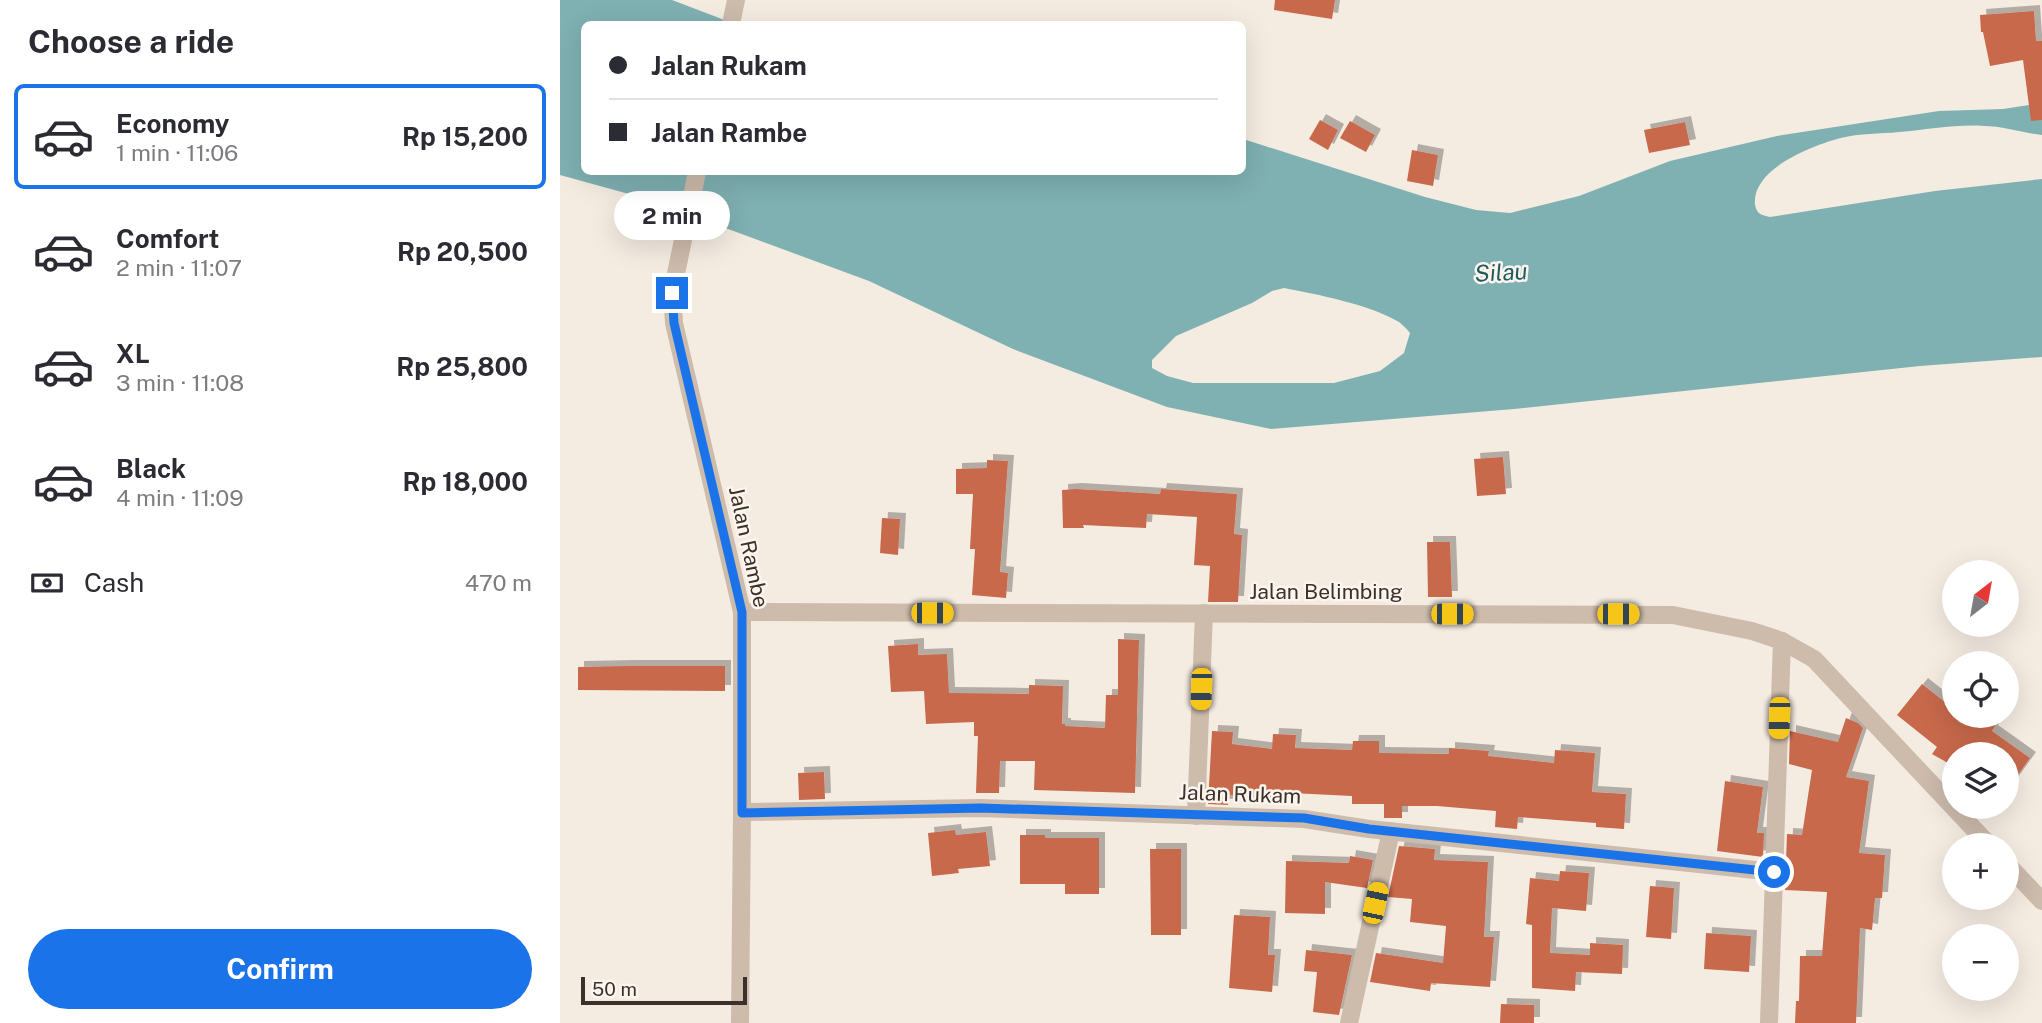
<!DOCTYPE html>
<html lang="en">
<head>
<meta charset="utf-8">
<style>
  :root { --surface:#fff; --page:#f2f2f3; --text:#2b2b33; --muted:#7c7c81; --line:#e1e1e2; --accent:#1a73e8 }
  body { margin:0; font-family:"Public Sans",sans-serif; background:var(--page); color:var(--text); height:100vh; display:flex; flex-direction:column; font-size:26px; white-space:nowrap }
  * { box-sizing:border-box; margin:0 }
  p { font-size:23px; color:var(--muted) }
  .icon { flex:none; width:38px; height:38px; fill:none; stroke:currentColor; stroke-width:2; stroke-linecap:round; stroke-linejoin:round }
  .map { position:relative; flex:1; overflow:hidden }
  .panel { display:flex; flex-direction:column; background:var(--surface); width:560px }
  .panel>* { flex:none }
  .top-card { position:absolute; left:21px; top:21px; width:665px; height:154px; border-radius:10px; box-shadow:0 7px 28px #0002; display:grid; align-content:center; height:154px; padding:0 28px; background:var(--surface) }
  .needle { width:46px; rotate:31deg }
  .controls { position:absolute; left:1382px; top:560px; display:grid; gap:14px }
  .controls a { display:grid; place-items:center; width:77px; height:77px; border-radius:50%; background:var(--surface); box-shadow:0 7px 28px #0002; font-size:35px }
  .scale { position:absolute; left:21px; bottom:18px; width:166px; box-sizing:border-box; padding-left:7px; border:4px solid #3b302b; border-top:0; font-size:19px; line-height:24px; white-space:nowrap; color:#3b302b; -webkit-text-stroke:5px #fbf5ee; paint-order:stroke }
  .end { position:absolute; width:32px; height:32px; margin:-16px; border:9px solid #1a73e8; background:#fff; box-shadow:0 0 0 4px #fff }
  .from { border-radius:50% }
  .bubble { position:absolute; height:49px; border-radius:24px; background:var(--surface); box-shadow:0 7px 28px #0002; font-size:23px; font-weight:700; line-height:49px; text-align:center }
  .car { position:absolute; width:21px; height:42px; margin:-21px -10px; border-radius:9px; box-shadow:0 0 5px 2px #0007; background:linear-gradient(#f5c518 24%,#345 0 40%,#f5c518 0 76%,#345 0 86%,#f5c518 0) }
  .top-card b { display:flex; align-items:center; gap:24px; height:66px; font-size:26px }
  .top-card b+b { border-top:2px solid var(--line) }
  .top-card i { width:18px; height:18px; background:var(--text) }
  ul { padding:0; list-style:none }
  li { display:flex; align-items:center; gap:21px; height:105px; margin:0 14px 10px; padding:0 14px; border:4px solid transparent; border-radius:10px }
  li div { flex:1 }
  li b { display:block; font-size:26px }
  li em { font-style:normal; font-weight:700 }
  li.active { border-color:var(--accent) }
  li>.icon { width:63px; height:63px; stroke-width:1.5 }
  h2 { padding:0 28px; font-size:32px; line-height:84px }
  .pay { display:flex; align-items:center; gap:18px; height:77px; padding:0 28px; font-size:26px }
  .pay p { margin-inline-start:auto }
  .cta { display:flex; gap:14px; margin-top:auto; padding:14px 28px }
  .cta a { flex:1; height:80px; border-radius:42px; background:var(--accent); color:#fff; font-size:28px; font-weight:700; line-height:80px; text-align:center }
  main { display:flex; flex:1; min-height:0 }
  .map>svg:first-child { display:block }
  .water { fill:#7fb0b2; fill-rule:evenodd }
  .building { fill:#c8694b; filter:url(#shadow) }
  .lines { fill:none; stroke-linecap:round; stroke-linejoin:round }
  .minor { stroke:#cdbbac; stroke-width:18 }
  .route { stroke:#1a73e8; stroke-width:9 }
  .labels { text-anchor:middle; dominant-baseline:central; stroke-width:5; stroke-linejoin:round; paint-order:stroke }
  .street-label { font-size:21px; fill:#3b302b; stroke:#fbf5ee }
  .water-label { font-size:23px; font-style:italic; fill:#1f5a5e; stroke:#fbf5ee }
</style>
</head>
<body>
<main>
<section class="panel">
<h2>Choose a ride</h2>
<ul>
<li class="active"><svg class="icon" aria-label="car" viewBox="0 0 24 24"><path d="M5 17H2v-5l4-1 3-4h7l3 4 3 1v5h-3M9 17h6M6 11h13"/><circle cx="7" cy="17" r="2"/><circle cx="17" cy="17" r="2"/></svg><div><b>Economy</b><p>1 min · 11:06</p></div><em>Rp 15,200</em></li>
<li><svg class="icon" aria-label="car" viewBox="0 0 24 24"><path d="M5 17H2v-5l4-1 3-4h7l3 4 3 1v5h-3M9 17h6M6 11h13"/><circle cx="7" cy="17" r="2"/><circle cx="17" cy="17" r="2"/></svg><div><b>Comfort</b><p>2 min · 11:07</p></div><em>Rp 20,500</em></li>
<li><svg class="icon" aria-label="car" viewBox="0 0 24 24"><path d="M5 17H2v-5l4-1 3-4h7l3 4 3 1v5h-3M9 17h6M6 11h13"/><circle cx="7" cy="17" r="2"/><circle cx="17" cy="17" r="2"/></svg><div><b>XL</b><p>3 min · 11:08</p></div><em>Rp 25,800</em></li>
<li><svg class="icon" aria-label="car" viewBox="0 0 24 24"><path d="M5 17H2v-5l4-1 3-4h7l3 4 3 1v5h-3M9 17h6M6 11h13"/><circle cx="7" cy="17" r="2"/><circle cx="17" cy="17" r="2"/></svg><div><b>Black</b><p>4 min · 11:09</p></div><em>Rp 18,000</em></li>
</ul>
<div class="pay"><svg class="icon" aria-label="cash" viewBox="0 0 24 24"><path d="M3 7h18v10H3z"/><circle cx="12" cy="12" r="2"/></svg>Cash<p>470 m</p></div>
<div class="cta"><a>Confirm</a></div>
</section>
<div class="map">
<svg width="1482" height="1023" viewBox="0 0 1482 1023">
  <defs>
    <filter id="shadow"><feDropShadow dx="6" dy="-6" stdDeviation="0" flood-color="#0004"/></filter>
  </defs>
  <rect width="100%" height="100%" fill="#f4ebe1"/>
  <!-- water -->
  <path class="water" d="M0 0H112L175 24H24V172H682L683 139 865 197 916 210 950 213 1019 196 1110 161 1217 136 1379 111 1443 109 1482 103V135C1463 133 1443 126 1424 126 1396 124 1367 130 1339 132 1320 134 1299 133 1281 138 1253 145 1191 169 1195 205 1197 214 1201 215 1210 217L1375 191 1482 179V357L1360 366 954 409 711 429 607 407 453 349 309 281 87 199 0 175ZM724 288C756 294 811 305 839 322 843 325 847 329 850 333L844 353 820 371 774 383H633L607 376 592 368V360L616 336 692 303 712 291Z"/>
  <!-- building -->
  <g class="building">
    <path d="M715 0H775L772 19 714 10Z"/>
    <path d="M1474 11 1476 41H1482V120L1471 121 1463 60 1430 66 1423 32H1421L1420 15Z"/>
    <path d="M760 120 778 130 768 150 749 139Z"/>
    <path d="M790 121 815 135 806 152 780 138Z"/>
    <path d="M1125 122 1130 145 1089 153 1084 130Z"/>
    <path d="M852 150 878 155 873 186 847 181Z"/>
    <path d="M943 457 946 494 917 496 914 459Z"/>
    <path d="M427 460 448 461 440 572 448 573 446 598 412 595 415 549H410L413 494H396V469L427 468Z"/>
    <path d="M516 489 600 494 601 489 677 494 674 534 682 535 678 602H648L650 566 634 565 637 517 587 514 586 528 523 525 524 528H503L502 490Z"/>
    <path d="M322 518 340 519 338 555 320 553Z"/>
    <path d="M867 542H890L892 597H868Z"/>
    <path d="M558 639 579 640 575 793 474 790 475 761H440L439 793H416L418 736H414V722L366 724 364 691 331 692 328 646 358 644V655L387 654 389 693 469 694V685L503 686 502 724H505V726L545 728 546 695H558Z"/>
    <path d="M69 666H165V691L18 690V667Z"/>
    <path d="M1362 684 1395 710V716H1441L1432 731 1470 758 1447 790V754H1395V767L1372 754 1377 747 1337 715Z"/>
    <path d="M1286 718 1298 723 1303 728 1286 777 1309 781 1299 853 1325 855 1322 898H1315L1312 930 1300 928 1296 1023H1235L1236 1001H1239L1240 956H1262L1267 892 1225 890 1227 834 1242 835 1252 770 1229 764 1230 731 1278 742Z"/>
    <path d="M652 731 673 732 672 744 712 749 713 734 736 735 735 748 792 750 793 741H819V753L889 754V748L929 751 928 756 994 763 995 750 1035 753 1032 792 1066 794 1064 829 1036 827V823L958 817 957 829 935 827 936 811 877 806H842V818H824V804H792V796L731 793 730 804 708 802V800L669 795 668 805 648 804Z"/>
    <path d="M264 772 265 799 239 800 238 773Z"/>
    <path d="M1165 781 1203 787 1197 833H1204L1203 857 1157 851Z"/>
    <path d="M395 830 396 835 426 832 430 866 398 869 399 873 372 876 368 833Z"/>
    <path d="M460 835H485V838H539V894H505V884H460Z"/>
    <path d="M839 846 875 849 874 860 928 862 924 937H934L930 987 871 983 870 991 810 982 816 953 883 963 886 926 850 922 852 899 828 897Z"/>
    <path d="M590 849H621V935H591Z"/>
    <path d="M790 856 813 860 807 888 765 882V914L725 913 726 861 789 863Z"/>
    <path d="M1000 871 1029 873 1026 911 992 908 990 953 1030 955V943L1063 945 1062 974 1016 972 1015 991 972 988V925L966 924 970 878 999 881Z"/>
    <path d="M1090 886 1114 888 1111 939 1086 937Z"/>
    <path d="M674 915 710 917 708 955H715L712 992 669 988Z"/>
    <path d="M1146 933 1191 936 1189 972 1144 969Z"/>
    <path d="M746 950 792 955 779 1015 753 1012 757 972 744 971Z"/>
    <path d="M941 1004 974 1005V1023H940Z"/>
  </g>
  <g class="lines">
    <!-- minor -->
    <g class="minor">
      <path d="M171 24 176 0"/>
      <path d="M137 172 112 293 114 323 182 612V812L180 1023"/>
      <path d="M182 612 1113 615 1192 631 1222 641 1254 659 1429 845"/>
      <path d="M182 812 420 808 744 819 809 829 1214 872"/>
      <path d="M636 816 644 613"/>
      <path d="M1447 864 1482 901"/>
      <path d="M789 1023 831 831"/>
      <path d="M1209 1023 1222 641"/>
    </g>
  </g>
  <g class="lines">
    <!-- route -->
    <path class="route" d="M112 293 114 323 182 612V813L420 808 744 818 809 829 1214 872"/>
  </g>
  <g class="labels">
    <!-- street labels -->
    <g class="street-label">
      <text transform="translate(189 547) rotate(78)">Jalan Rambe</text>
      <text x="766" y="591">Jalan Belimbing</text>
      <text transform="translate(680 794) rotate(2)">Jalan Rukam</text>
    </g>
    <!-- water labels -->
    <g class="water-label">
      <text transform="translate(941 272) rotate(-3)">Silau</text>
    </g>
  </g>
</svg>
<div class="controls">
<a><svg class="needle" viewBox="-14 -14 28 28"><path d="M0-13l5 13h-10z" fill="#e53935"/><path d="M0 13l5-13h-10z" fill="#7c7c81"/></svg></a>
<a><svg class="icon" aria-label="locate" viewBox="0 0 24 24"><circle cx="12" cy="12" r="6"/><path d="M12 2v4M12 18v4M2 12h4M18 12h4"/></svg></a>
<a><svg class="icon" aria-label="layers" viewBox="0 0 24 24"><path d="M12 4l9 5-9 5-9-5zM3 14l9 5 9-5"/></svg></a>
<a>+</a>
<a>−</a>
</div>
<div class="scale">50 m</div>
<i class="end from" style="left:1214px;top:872px"></i>
<i class="end" style="left:112px;top:293px"></i>
<div class="bubble" style="left:54px;top:191px;width:116px">2 min</div>
<i class="car" style="left:372px;top:613px;rotate:90deg"></i>
<i class="car" style="left:892px;top:614px;rotate:90deg"></i>
<i class="car" style="left:1058px;top:614px;rotate:90deg"></i>
<i class="car" style="left:641px;top:689px;rotate:182deg"></i>
<i class="car" style="left:1219px;top:718px;rotate:182deg"></i>
<i class="car" style="left:815px;top:903px;rotate:12deg"></i>
<div class="top-card">
<b><i class="from"></i>Jalan Rukam</b>
<b><i></i>Jalan Rambe</b>
</div>
</div>
</main>
</body>
</html>
